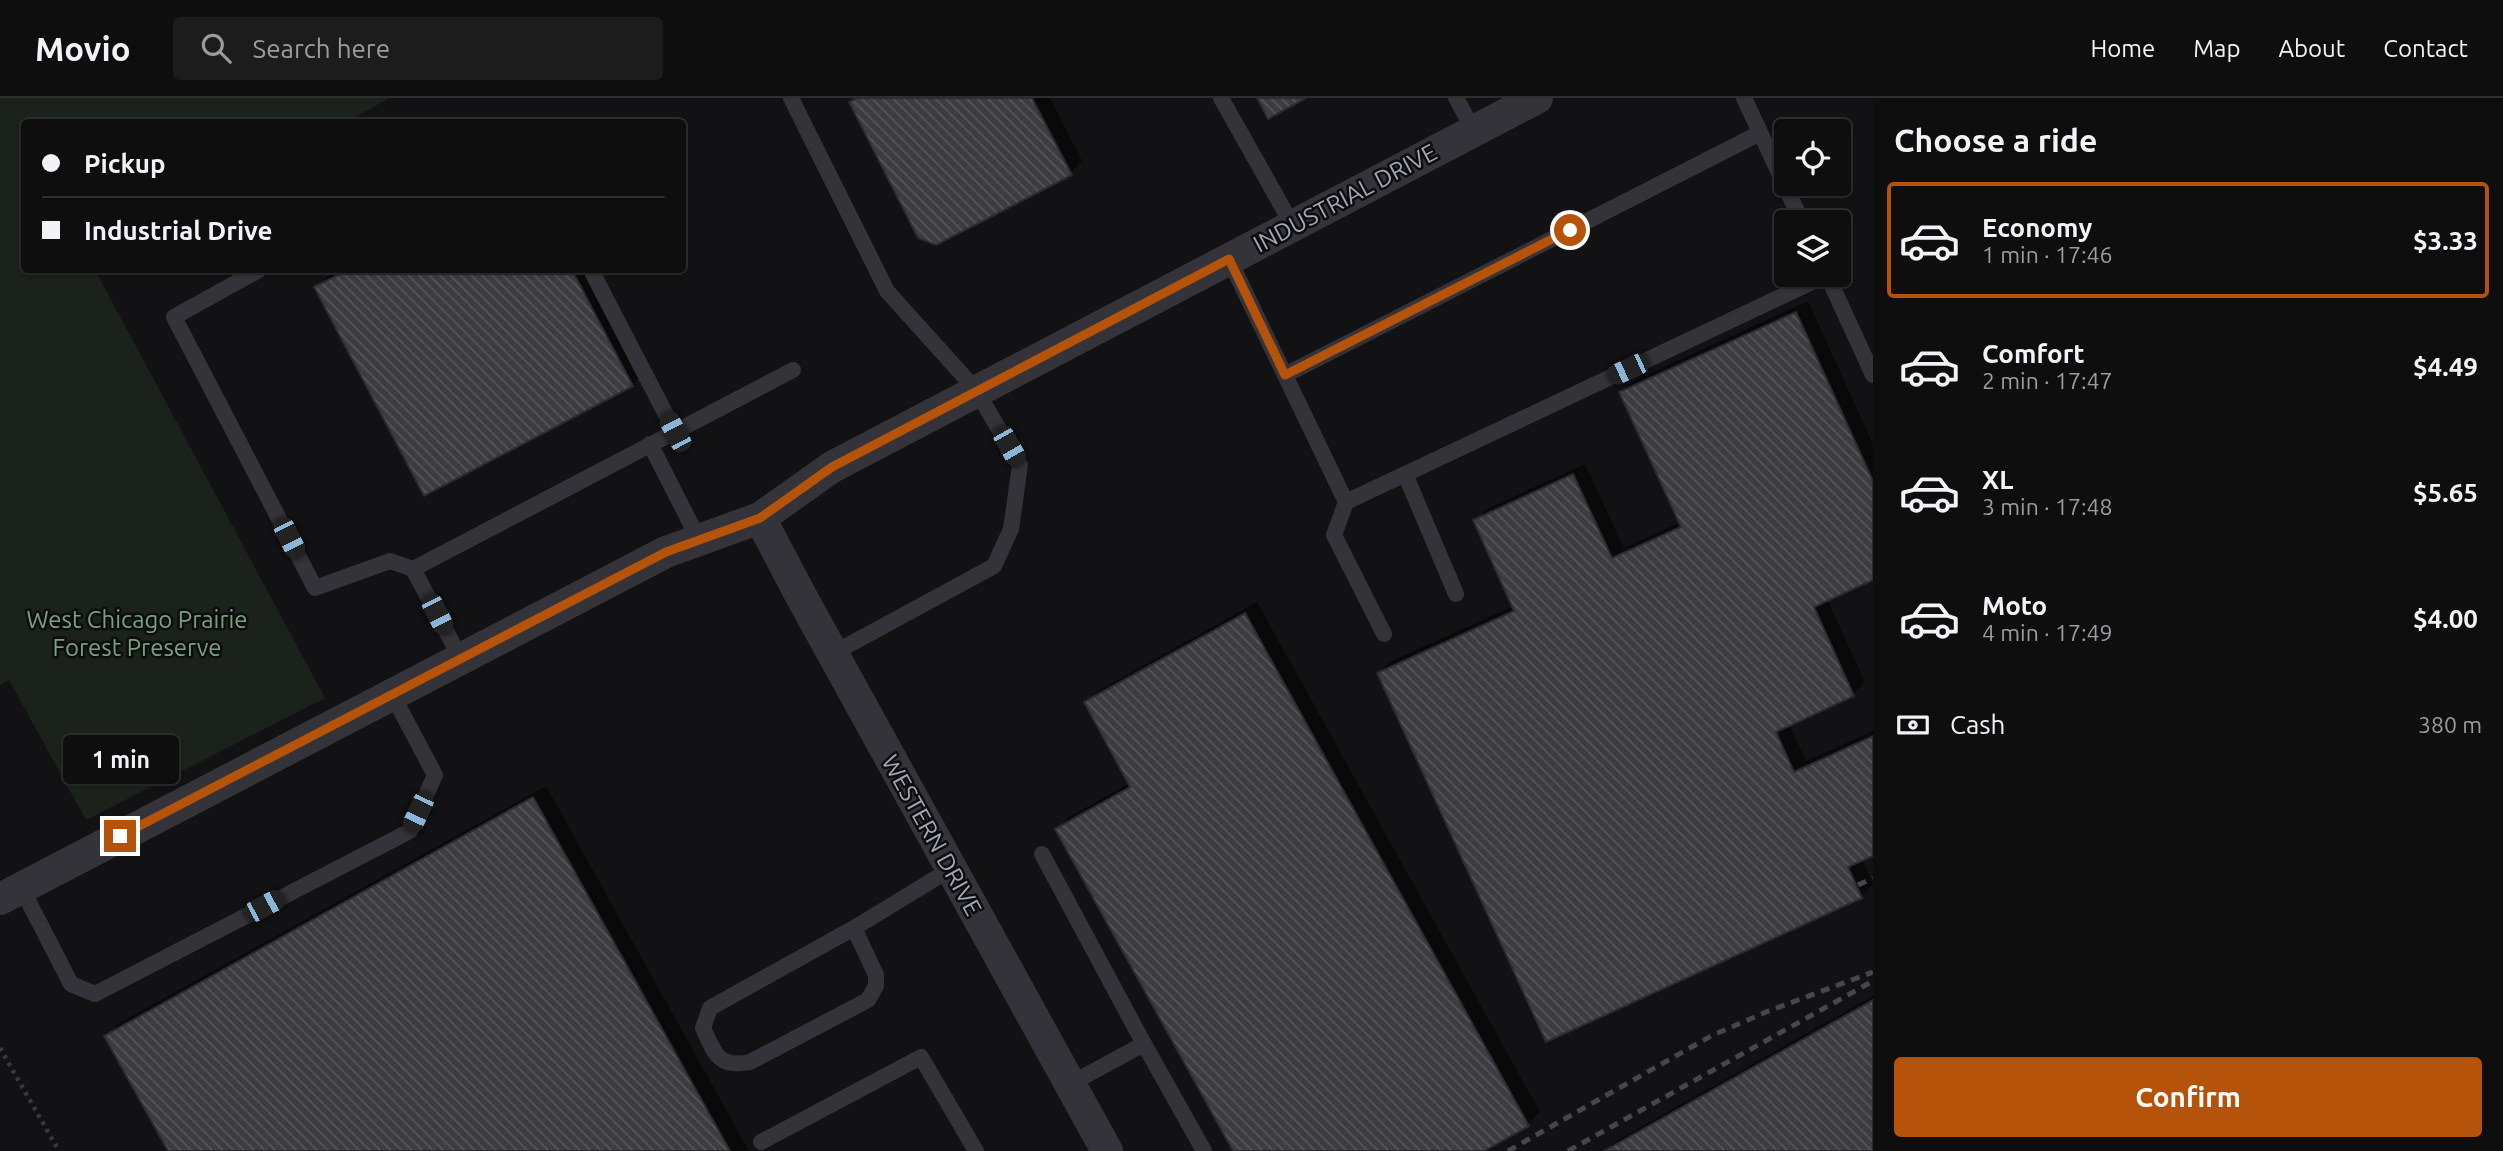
<!DOCTYPE html>
<html lang="en">
<head>
<meta charset="utf-8">
<style>
  :root { --surface:#0e0e0f; --page:#1c1c1d; --text:#f1f3f6; --muted:#9b9c9e; --line:#2e2e2f; --accent:#b45309 }
  body { margin:0; font-family:Ubuntu,sans-serif; background:var(--page); color:var(--text); height:100vh; display:flex; flex-direction:column; font-size:26px; white-space:nowrap }
  * { box-sizing:border-box; margin:0 }
  p { font-size:23px; color:var(--muted) }
  .icon { flex:none; width:38px; height:38px; fill:none; stroke:currentColor; stroke-width:2; stroke-linecap:round; stroke-linejoin:round }
  .map { position:relative; flex:1; overflow:hidden }
  .drawer { display:flex; flex-direction:column; background:var(--surface); width:630px }
  .drawer>* { flex:none }
  .guide { position:absolute; left:21px; top:21px; width:665px; height:154px; border-radius:7px; box-shadow:0 2px 5px #0004,0 0 0 2px var(--line); display:grid; align-content:center; height:154px; padding:0 21px; background:var(--surface) }
  .tools { position:absolute; left:1774px; top:21px; display:grid; gap:14px }
  .tools a { display:grid; place-items:center; width:77px; height:77px; border-radius:7px; background:var(--surface); box-shadow:0 2px 5px #0004,0 0 0 2px var(--line); font-size:35px }
  .end { position:absolute; width:32px; height:32px; margin:-16px; border:9px solid #b45309; background:#fff; box-shadow:0 0 0 4px #fff }
  .from { border-radius:50% }
  .bubble { position:absolute; height:49px; border-radius:7px; background:var(--surface); box-shadow:0 2px 5px #0004,0 0 0 2px var(--line); font-size:23px; font-weight:700; line-height:49px; text-align:center }
  .car { position:absolute; width:21px; height:42px; margin:-21px -10px; border-radius:9px; box-shadow:0 0 5px 2px #0007; background:linear-gradient(#222 24%,#8ab4d8 0 40%,#222 0 76%,#8ab4d8 0 86%,#222 0) }
  .guide b { display:flex; align-items:center; gap:24px; height:66px; font-size:26px }
  .guide b+b { border-top:2px solid var(--line) }
  .guide i { width:18px; height:18px; background:var(--text) }
  ul { padding:0; list-style:none }
  li { display:flex; align-items:center; gap:21px; height:116px; margin:0 14px 10px; padding:0 7px; border:4px solid transparent; border-radius:7px }
  li div { flex:1 }
  li b { display:block; font-size:26px }
  li em { font-style:normal; font-weight:700 }
  li.active { border-color:var(--accent) }
  li>.icon { width:63px; height:63px; stroke-width:1.5 }
  h2 { padding:0 21px; font-size:32px; line-height:84px }
  .pay { display:flex; align-items:center; gap:18px; height:77px; padding:0 21px; font-size:26px }
  .pay p { margin-inline-start:auto }
  .action { display:flex; gap:14px; margin-top:auto; padding:14px 21px }
  .action a { flex:1; height:80px; border-radius:7px; background:var(--accent); color:#fff; font-size:28px; font-weight:700; line-height:80px; text-align:center }
  header { display:flex; align-items:center; gap:42px; box-sizing:border-box; height:98px; padding:0 35px; background:var(--surface); border-bottom:2px solid var(--line) }
  header strong { font-size:33px }
  nav { display:flex; gap:38px; margin-inline-start:auto; font-size:24px }
  .search { width:490px; height:63px; background:var(--page); display:flex; align-items:center; gap:18px; box-sizing:border-box; padding:0 24px; border-radius:7px; color:var(--muted); font-size:26px }
  main { display:flex; flex:1; min-height:0 }
  .map>svg:first-child { display:block }
  .green { fill:#1a221b }
  .shadow { fill:#0007 }
  .building { fill:url(#building-back-hatch); stroke:#2c2c30; stroke-width:2 }
  .lines { fill:none; stroke-linecap:round; stroke-linejoin:round }
  .path { stroke:#393a40; stroke-width:4.5; stroke-dasharray:3.5 5; stroke-linecap:butt }
  .lane { stroke:#333339; stroke-width:16 }
  .street { stroke:#333339; stroke-width:32 }
  .rail { stroke:#46474e; stroke-width:5; stroke-dasharray:9 7; stroke-linecap:butt }
  .route { stroke:#b45309; stroke-width:9 }
  .labels { text-anchor:middle; dominant-baseline:central; stroke-width:5; stroke-linejoin:round; paint-order:stroke }
  .street-label { font-size:24px; fill:#a3a7b5; stroke:#0d0d0f }
  .park-label { font-size:24px; fill:#78a27d; stroke:#0d0d0f }
</style>
</head>
<body>
<header>
<strong>Movio</strong>
<div class="search"><svg class="icon" aria-label="search" viewBox="0 0 24 24"><circle cx="10" cy="10" r="6"/><path d="M15 15l6 6"/></svg>Search here</div>
<nav><a>Home</a><a>Map</a><a>About</a><a>Contact</a></nav>
</header>
<main>
<div class="map">
<svg width="1873" height="1053" viewBox="0 0 1873 1053">
  <defs>
    <pattern id="building-back-hatch" width="6" height="6" patternUnits="userSpaceOnUse" patternTransform="scale(1.75)"><rect width="6" height="6" fill="#3c3c41"/><path d="M-1 5l2 2M0 0l6 6M5-1l2 2" fill="none" stroke="#55555a"/></pattern>
  </defs>
  <rect width="100%" height="100%" fill="#121214"/>
  <!-- green -->
  <path class="green" d="M0 0H389L347 24H24V172H95L325 600 86 722 9 582 0 587Z"/>
  <!-- shadow -->
  <g class="shadow">
    <path d="M856 0H1050L1082 63 1070 75 851 5Z"/>
    <path d="M340 172H590L644 275 632 287 424 396 316 190 328 178Z"/>
    <path d="M1808 203 1873 346V480L1827 501 1865 584 1853 596 1789 626 1806 663 1873 633V756L1862 761 1873 786 1861 798 1379 575 1391 563 1514 508 1475 423 1487 411 1585 366 1624 450 1680 424 1621 295 1633 283Z"/>
    <path d="M1257 504 1540 1014 1528 1026 1480 1053H1235L1057 731 1069 719 1130 685 1086 605 1098 593Z"/>
    <path d="M546 688 749 1053H170L106 938 118 926Z"/>
    <path d="M1873 898V1053H1606L1616 1043Z"/>
  </g>
  <!-- building -->
  <g class="building">
    <path d="M857 0H1032L1072 77 936 147 918 140 849 4Z"/>
    <path d="M1257 0H1306L1268 21Z"/>
    <path d="M348 172H572L633 288 424 398 314 189Z"/>
    <path d="M1796 214 1873 383V482L1814 509 1854 598 1776 634 1794 674 1873 638V758L1848 769 1862 800 1546 944 1377 575 1514 513 1473 422 1573 376 1612 460 1681 429 1619 294Z"/>
    <path d="M1245 515 1529 1028 1484 1053H1233L1055 731 1130 689 1084 604Z"/>
    <path d="M533 699 730 1053H168L104 938Z"/>
    <path d="M1873 902V1053H1604Z"/>
  </g>
  <g class="lines">
    <!-- path -->
    <path class="path" d="M0 950 59 1053"/>
    <!-- lane -->
    <g class="lane">
      <path d="M791 0 887 193 976 292 1020 367 1011 431 994 468 832 556"/>
      <path d="M1221 0 1293 128"/>
      <path d="M1456 0 1474 33"/>
      <path d="M1744 0 1802 124"/>
      <path d="M1229 161 1346 404 1827 177"/>
      <path d="M259 172 174 219 315 490 390 463 413 471"/>
      <path d="M591 172 675 334"/>
      <path d="M1827 177 1873 277"/>
      <path d="M1285 277 1760 35"/>
      <path d="M650 346 699 442"/>
      <path d="M1405 376 1456 496"/>
      <path d="M1346 404 1334 437 1384 536"/>
      <path d="M461 561 413 471 793 272"/>
      <path d="M1042 756 1144 946"/>
      <path d="M21 789 71 886 95 896 410 733 435 677 392 596"/>
      <path d="M854 830 876 877V888L868 902 750 964C718 970 715 956 703 930L710 910 854 830 951 771"/>
      <path d="M1070 986 1144 946 1204 1053"/>
      <path d="M761 1044 921 959 976 1053"/>
    </g>
    <!-- street -->
    <g class="street">
      <path d="M760 420 801 498 1107 1053"/>
      <path d="M0 801 666 454 760 420 832 369 1537 0"/>
    </g>
    <!-- rail -->
    <g class="rail">
      <path d="M1858 787 1873 780"/>
      <path d="M1508 1053 1711 938 1766 914 1873 874"/>
      <path d="M1568 1053 1873 883"/>
    </g>
  </g>
  <g class="lines">
    <!-- route -->
    <path class="route" d="M120 738 666 454 760 420 832 369 1229 161 1285 277 1570 132"/>
  </g>
  <g class="labels">
    <!-- street labels -->
    <g class="street-label">
      <text transform="translate(1345 100) rotate(-28)">INDUSTRIAL DRIVE</text>
      <text transform="translate(932 737) rotate(61)">WESTERN DRIVE</text>
    </g>
    <!-- park labels -->
    <g class="park-label">
      <text x="137" y="521">West Chicago Prairie<tspan x="137" dy="28">Forest Preserve</tspan></text>
    </g>
  </g>
</svg>
<div class="tools">
<a><svg class="icon" aria-label="locate" viewBox="0 0 24 24"><circle cx="12" cy="12" r="6"/><path d="M12 2v4M12 18v4M2 12h4M18 12h4"/></svg></a>
<a><svg class="icon" aria-label="layers" viewBox="0 0 24 24"><path d="M12 4l9 5-9 5-9-5zM3 14l9 5 9-5"/></svg></a>
</div>
<i class="end from" style="left:1570px;top:132px"></i>
<i class="end" style="left:120px;top:738px"></i>
<div class="bubble" style="left:63px;top:637px;width:116px">1 min</div>
<i class="car" style="left:1628px;top:271px;rotate:245deg"></i>
<i class="car" style="left:675px;top:334px;rotate:332deg"></i>
<i class="car" style="left:1009px;top:348px;rotate:150deg"></i>
<i class="car" style="left:289px;top:440px;rotate:153deg"></i>
<i class="car" style="left:437px;top:516px;rotate:153deg"></i>
<i class="car" style="left:418px;top:714px;rotate:205deg"></i>
<i class="car" style="left:264px;top:808px;rotate:62deg"></i>
<div class="guide">
<b><i class="from"></i>Pickup</b>
<b><i></i>Industrial Drive</b>
</div>
</div>
<section class="drawer">
<h2>Choose a ride</h2>
<ul>
<li class="active"><svg class="icon" aria-label="car" viewBox="0 0 24 24"><path d="M5 17H2v-5l4-1 3-4h7l3 4 3 1v5h-3M9 17h6M6 11h13"/><circle cx="7" cy="17" r="2"/><circle cx="17" cy="17" r="2"/></svg><div><b>Economy</b><p>1 min · 17:46</p></div><em>$3.33</em></li>
<li><svg class="icon" aria-label="car" viewBox="0 0 24 24"><path d="M5 17H2v-5l4-1 3-4h7l3 4 3 1v5h-3M9 17h6M6 11h13"/><circle cx="7" cy="17" r="2"/><circle cx="17" cy="17" r="2"/></svg><div><b>Comfort</b><p>2 min · 17:47</p></div><em>$4.49</em></li>
<li><svg class="icon" aria-label="car" viewBox="0 0 24 24"><path d="M5 17H2v-5l4-1 3-4h7l3 4 3 1v5h-3M9 17h6M6 11h13"/><circle cx="7" cy="17" r="2"/><circle cx="17" cy="17" r="2"/></svg><div><b>XL</b><p>3 min · 17:48</p></div><em>$5.65</em></li>
<li><svg class="icon" aria-label="car" viewBox="0 0 24 24"><path d="M5 17H2v-5l4-1 3-4h7l3 4 3 1v5h-3M9 17h6M6 11h13"/><circle cx="7" cy="17" r="2"/><circle cx="17" cy="17" r="2"/></svg><div><b>Moto</b><p>4 min · 17:49</p></div><em>$4.00</em></li>
</ul>
<div class="pay"><svg class="icon" aria-label="cash" viewBox="0 0 24 24"><path d="M3 7h18v10H3z"/><circle cx="12" cy="12" r="2"/></svg>Cash<p>380 m</p></div>
<div class="action"><a>Confirm</a></div>
</section>
</main>
</body>
</html>
